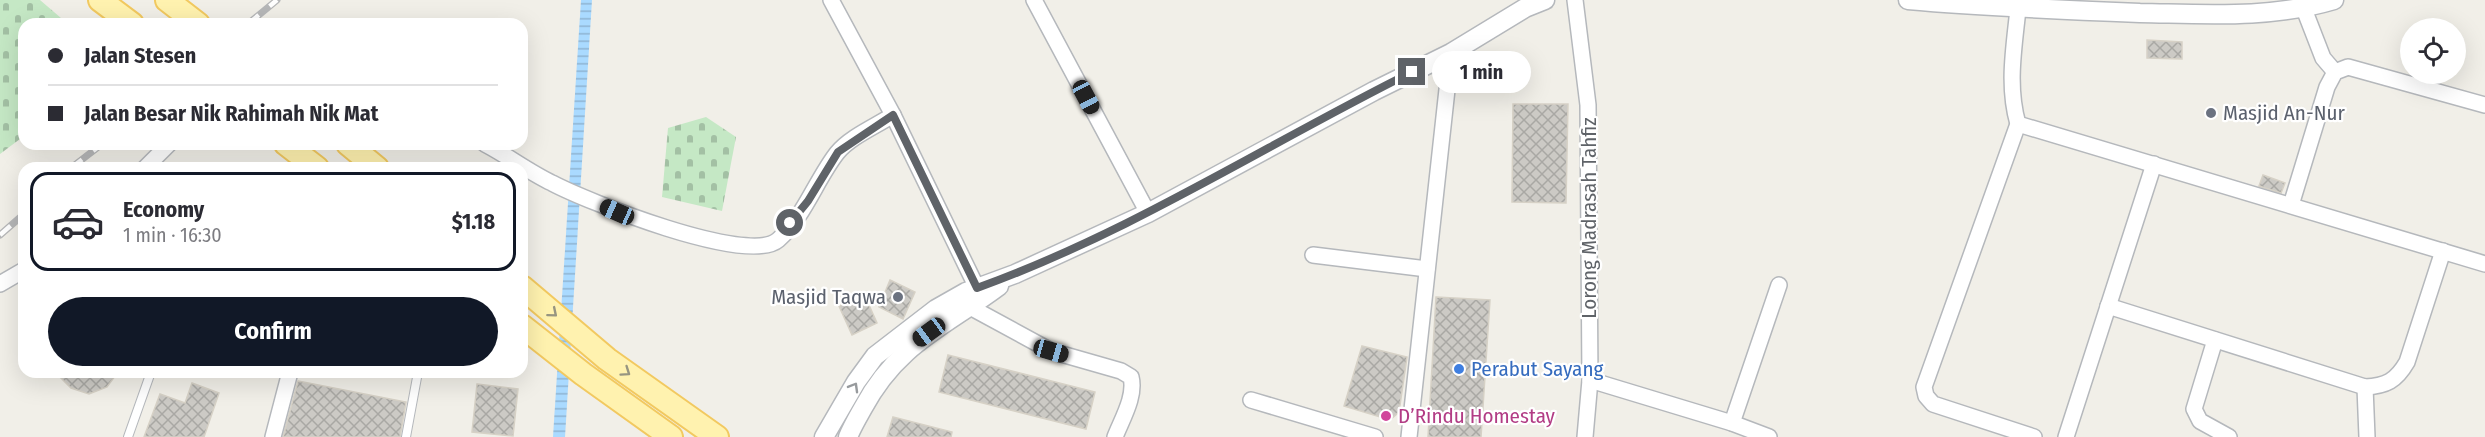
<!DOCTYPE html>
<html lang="en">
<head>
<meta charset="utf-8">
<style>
  :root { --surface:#fff; --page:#f2f2f3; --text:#2b2b33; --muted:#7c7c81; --line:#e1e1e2; --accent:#111827 }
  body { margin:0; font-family:"Fira Sans Condensed",sans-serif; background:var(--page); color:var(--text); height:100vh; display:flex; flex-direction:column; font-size:22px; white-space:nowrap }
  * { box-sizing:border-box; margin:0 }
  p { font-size:20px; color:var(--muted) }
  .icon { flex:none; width:33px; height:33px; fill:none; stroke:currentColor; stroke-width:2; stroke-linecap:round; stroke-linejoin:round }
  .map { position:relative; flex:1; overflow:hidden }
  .details { position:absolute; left:18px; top:162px; width:510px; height:216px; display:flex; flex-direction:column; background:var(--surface); border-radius:18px; box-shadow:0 6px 24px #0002 }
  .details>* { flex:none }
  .banner { position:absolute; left:18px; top:18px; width:510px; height:132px; border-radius:18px; box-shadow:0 6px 24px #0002; display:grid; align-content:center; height:132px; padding:0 30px; background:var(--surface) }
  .fabs { position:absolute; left:2400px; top:18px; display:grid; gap:12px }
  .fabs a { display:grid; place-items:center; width:66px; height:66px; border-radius:50%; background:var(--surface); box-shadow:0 6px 24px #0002; font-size:30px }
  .end { position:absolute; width:27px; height:27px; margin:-14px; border:8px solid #5f6368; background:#fff; box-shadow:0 0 0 3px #fff }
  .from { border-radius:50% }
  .bubble { position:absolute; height:42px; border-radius:21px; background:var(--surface); box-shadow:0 6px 24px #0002; font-size:20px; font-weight:700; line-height:42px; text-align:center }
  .car { position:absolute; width:18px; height:36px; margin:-18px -9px; border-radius:8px; box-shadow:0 0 4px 2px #0007; background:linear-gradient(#222 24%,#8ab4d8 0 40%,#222 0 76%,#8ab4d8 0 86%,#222 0) }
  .banner b { display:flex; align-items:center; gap:21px; height:57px; font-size:22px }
  .banner b+b { border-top:2px solid var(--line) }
  .banner i { width:15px; height:15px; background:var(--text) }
  ul { padding:10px 0 0; list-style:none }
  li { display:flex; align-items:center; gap:18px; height:99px; margin:0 12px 9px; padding:0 18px; border:3px solid transparent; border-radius:18px }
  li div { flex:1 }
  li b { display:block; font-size:22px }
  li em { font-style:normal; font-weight:700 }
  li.on { border-color:var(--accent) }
  li>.icon { width:54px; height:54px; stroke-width:1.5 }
  .action { display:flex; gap:12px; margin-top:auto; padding:12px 30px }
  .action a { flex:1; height:69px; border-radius:36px; background:var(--accent); color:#fff; font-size:24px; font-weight:700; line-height:69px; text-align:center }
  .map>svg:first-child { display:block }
  .cemetery { fill:url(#cemetery-stones) }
  .water { fill:url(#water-rules) }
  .building { fill:url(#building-cross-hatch); stroke:#d6d1c6; stroke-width:1.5 }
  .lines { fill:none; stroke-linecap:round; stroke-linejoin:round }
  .service-casing { stroke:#b5b8bc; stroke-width:10 }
  .minor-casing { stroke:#b5b8bc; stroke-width:18 }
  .tertiary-casing { stroke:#b5b8bc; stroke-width:21 }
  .primary-casing { stroke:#f2c960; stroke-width:26 }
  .service { stroke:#fff; stroke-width:8 }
  .minor { stroke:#fff; stroke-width:15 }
  .tertiary { stroke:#fff; stroke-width:18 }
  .primary { stroke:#fff2af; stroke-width:22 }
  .rail-casing { stroke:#b6b7b8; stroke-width:7 }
  .rail { stroke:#fff; stroke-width:4.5; stroke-dasharray:14; stroke-linecap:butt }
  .oneway { stroke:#979581 }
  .oneway2 { stroke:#979a9d }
  .route { stroke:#5f6368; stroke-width:8 }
  .worship-dot { fill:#6b7280; stroke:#fff; stroke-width:2 }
  .shop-dot { fill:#3f7fe0; stroke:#fff; stroke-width:2 }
  .hotel-dot { fill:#d1479c; stroke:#fff; stroke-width:2 }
  .labels { text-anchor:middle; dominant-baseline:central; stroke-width:4.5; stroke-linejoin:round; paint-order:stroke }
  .worship-label { font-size:21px; fill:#5b616d; stroke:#fff; text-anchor:start }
  .street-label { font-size:21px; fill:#5f6368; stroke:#fff }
  .shop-label { font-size:21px; fill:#366cbe; stroke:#fff; text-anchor:start }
  .hotel-label { font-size:21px; fill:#b23c85; stroke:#fff; text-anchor:start }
</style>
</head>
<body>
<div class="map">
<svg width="2485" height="437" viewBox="0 0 2485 437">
  <defs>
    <pattern id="cemetery-stones" width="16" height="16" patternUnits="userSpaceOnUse" patternTransform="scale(1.5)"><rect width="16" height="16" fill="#c5e8c5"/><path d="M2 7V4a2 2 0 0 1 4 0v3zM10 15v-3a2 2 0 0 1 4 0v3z" fill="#a3c0a4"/></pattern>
    <pattern id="water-rules" width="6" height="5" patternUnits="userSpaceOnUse" patternTransform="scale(1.5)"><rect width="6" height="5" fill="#aadaff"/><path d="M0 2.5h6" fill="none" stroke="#8eb4d2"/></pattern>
    <pattern id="building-cross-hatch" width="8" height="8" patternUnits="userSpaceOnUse" patternTransform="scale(1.5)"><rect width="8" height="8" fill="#cccac5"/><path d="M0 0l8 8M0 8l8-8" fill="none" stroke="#a9a8a4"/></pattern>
  </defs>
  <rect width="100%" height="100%" fill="#f1efe8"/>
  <!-- cemetery -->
  <g class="cemetery">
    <path d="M0 0H40L68 24H24V136L0 154Z"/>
    <path d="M706 117 736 137 722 211 662 197 668 128Z"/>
  </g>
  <!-- water -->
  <path class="water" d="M581 0H592L565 437H553Z"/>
  <!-- building -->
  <g class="building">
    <path d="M2147 40 2182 42V59L2147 58Z"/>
    <path d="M1513 104H1568L1566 203 1512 202Z"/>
    <path d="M2263 175 2285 183 2281 193 2259 186Z"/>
    <path d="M890 280 915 292 903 319 879 307Z"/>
    <path d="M864 294 877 323 852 335 839 306Z"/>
    <path d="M1436 297 1490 300 1481 437H1428Z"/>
    <path d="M1362 346 1407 357 1399 412 1390 420 1344 406Z"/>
    <path d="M948 355 1095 392 1086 429 939 392Z"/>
    <path d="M55 372H118L107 387 89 394 71 388Z"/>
    <path d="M298 381 406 402 400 437H283Z"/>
    <path d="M192 383 219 393 204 437H144L160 394 185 403Z"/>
    <path d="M477 384 518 389 513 436 472 432Z"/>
    <path d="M893 417 952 432 951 437H887Z"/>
  </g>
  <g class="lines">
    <defs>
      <g id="service">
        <path d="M128 437 151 372"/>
        <path d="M406 437 418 372"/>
      </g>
      <g id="minor">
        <path d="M831 0 893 115 977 288"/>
        <path d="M1034 0 1148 213"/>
        <path d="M1575 0 1588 105 1590 380 1585 437"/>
        <path d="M2018 9C2014 48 2007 86 2018 124L2485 264"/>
        <path d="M2304 9 2323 58 2335 72"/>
        <path d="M2018 124 1924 387 1926 396 1933 404 2034 437"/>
        <path d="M485 144C508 156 529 172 552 183 586 201 748 266 778 240 804 217 816 180 837 153 850 137 876 126 893 115"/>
        <path d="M145 168 169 144"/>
        <path d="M2291 205 2327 87 2335 72 2348 67 2485 105"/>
        <path d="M1313 255 1427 269"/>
        <path d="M0 284 24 270"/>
        <path d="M2108 306 2365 387C2386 386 2396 381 2407 362L2443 251"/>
        <path d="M970 307 1051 351 1121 371 1131 377C1136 396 1122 419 1115 437"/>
        <path d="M2215 340 2194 409 2200 421 2229 437"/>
        <path d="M1590 380 1732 423 1769 437"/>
        <path d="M2365 387 2367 437"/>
        <path d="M1251 400 1375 437"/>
        <path d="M1732 423 1779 285"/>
        <path d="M273 437 290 372"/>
        <path d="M1409 437 1451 53"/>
        <path d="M2066 437 2154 164"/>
      </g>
      <g id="tertiary">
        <path d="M1908 0C1986 7 2063 10 2140 13 2206 14 2270 19 2334 0"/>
        <path d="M824 437 856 382 875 356 936 309 966 292 1015 274 1148 213 1374 91 1451 53 1525 8 1545 0"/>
        <path d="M848 437C852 427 858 417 863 408 897 344 944 327 999 286"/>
      </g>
      <g id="primary">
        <path d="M100 0 132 24"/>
        <path d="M167 0 198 24"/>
        <path d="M286 144 317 168"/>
        <path d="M348 144 377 168"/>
        <path d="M522 287 607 359 717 437"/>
        <path d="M522 326 583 374 671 437"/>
      </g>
    </defs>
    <!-- service casing -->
    <use href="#service" class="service-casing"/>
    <!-- minor casing -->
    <use href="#minor" class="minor-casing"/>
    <!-- tertiary casing -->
    <use href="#tertiary" class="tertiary-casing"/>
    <!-- primary casing -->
    <use href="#primary" class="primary-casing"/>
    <!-- service -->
    <use href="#service" class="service"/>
    <!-- minor -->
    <use href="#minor" class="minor"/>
    <!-- tertiary -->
    <use href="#tertiary" class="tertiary"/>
    <!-- primary -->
    <use href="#primary" class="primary"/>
    <defs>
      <g id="rail">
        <path d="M248 24 277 0"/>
        <path d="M71 168 102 144"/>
        <path d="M0 235 24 214"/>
      </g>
    </defs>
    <!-- rail casing -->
    <use href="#rail" class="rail-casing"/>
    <!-- rail -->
    <use href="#rail" class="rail"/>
  </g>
  <!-- one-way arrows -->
  <defs><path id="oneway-chevron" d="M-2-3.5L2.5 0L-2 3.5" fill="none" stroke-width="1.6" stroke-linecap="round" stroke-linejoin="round" transform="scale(1.5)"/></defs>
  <g class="oneway">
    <use href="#oneway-chevron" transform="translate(553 313) rotate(40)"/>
    <use href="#oneway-chevron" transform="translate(626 372) rotate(35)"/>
  </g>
  <use class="oneway2" href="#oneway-chevron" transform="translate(854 387) rotate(-60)"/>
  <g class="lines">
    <!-- route -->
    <path class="route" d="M790 223 808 201 838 152 893 115 977 288C1130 233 1267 144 1412 72"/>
  </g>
  <!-- markers -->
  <g class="worship-dot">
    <circle cx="2211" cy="113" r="6"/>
    <circle cx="898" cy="297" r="6"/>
  </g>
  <circle class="shop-dot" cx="1459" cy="369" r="6"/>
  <circle class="hotel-dot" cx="1386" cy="416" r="6"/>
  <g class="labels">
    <!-- worship labels -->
    <g class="worship-label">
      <text x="2223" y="113">Masjid An-Nur</text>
      <text x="886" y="297" text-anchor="end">Masjid Taqwa</text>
    </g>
    <!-- street labels -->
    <g class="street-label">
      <text transform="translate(1589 218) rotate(-90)">Lorong Madrasah Tahfiz</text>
    </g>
    <!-- shop labels -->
    <g class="shop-label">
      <text x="1471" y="369">Perabut Sayang</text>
    </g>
    <!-- hotel labels -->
    <g class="hotel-label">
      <text x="1398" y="416">D’Rindu Homestay</text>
    </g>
  </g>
</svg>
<div class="fabs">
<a><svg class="icon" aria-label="locate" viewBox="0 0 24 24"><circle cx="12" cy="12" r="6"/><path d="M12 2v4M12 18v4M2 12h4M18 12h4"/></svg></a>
</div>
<i class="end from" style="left:790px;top:223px"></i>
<i class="end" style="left:1412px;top:72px"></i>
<div class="bubble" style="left:1432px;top:51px;width:99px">1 min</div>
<i class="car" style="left:1086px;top:97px;rotate:152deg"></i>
<i class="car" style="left:617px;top:212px;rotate:294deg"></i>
<i class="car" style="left:929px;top:332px;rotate:234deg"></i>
<i class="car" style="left:1051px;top:351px;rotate:106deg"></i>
<div class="banner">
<b><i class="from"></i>Jalan Stesen</b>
<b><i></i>Jalan Besar Nik Rahimah Nik Mat</b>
</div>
<section class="details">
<ul>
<li class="on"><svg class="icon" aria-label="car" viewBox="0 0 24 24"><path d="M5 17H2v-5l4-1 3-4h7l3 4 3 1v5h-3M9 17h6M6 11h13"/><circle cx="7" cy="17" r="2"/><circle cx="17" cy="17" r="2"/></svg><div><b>Economy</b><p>1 min · 16:30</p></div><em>$1.18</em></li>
</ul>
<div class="action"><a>Confirm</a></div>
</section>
</div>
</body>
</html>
